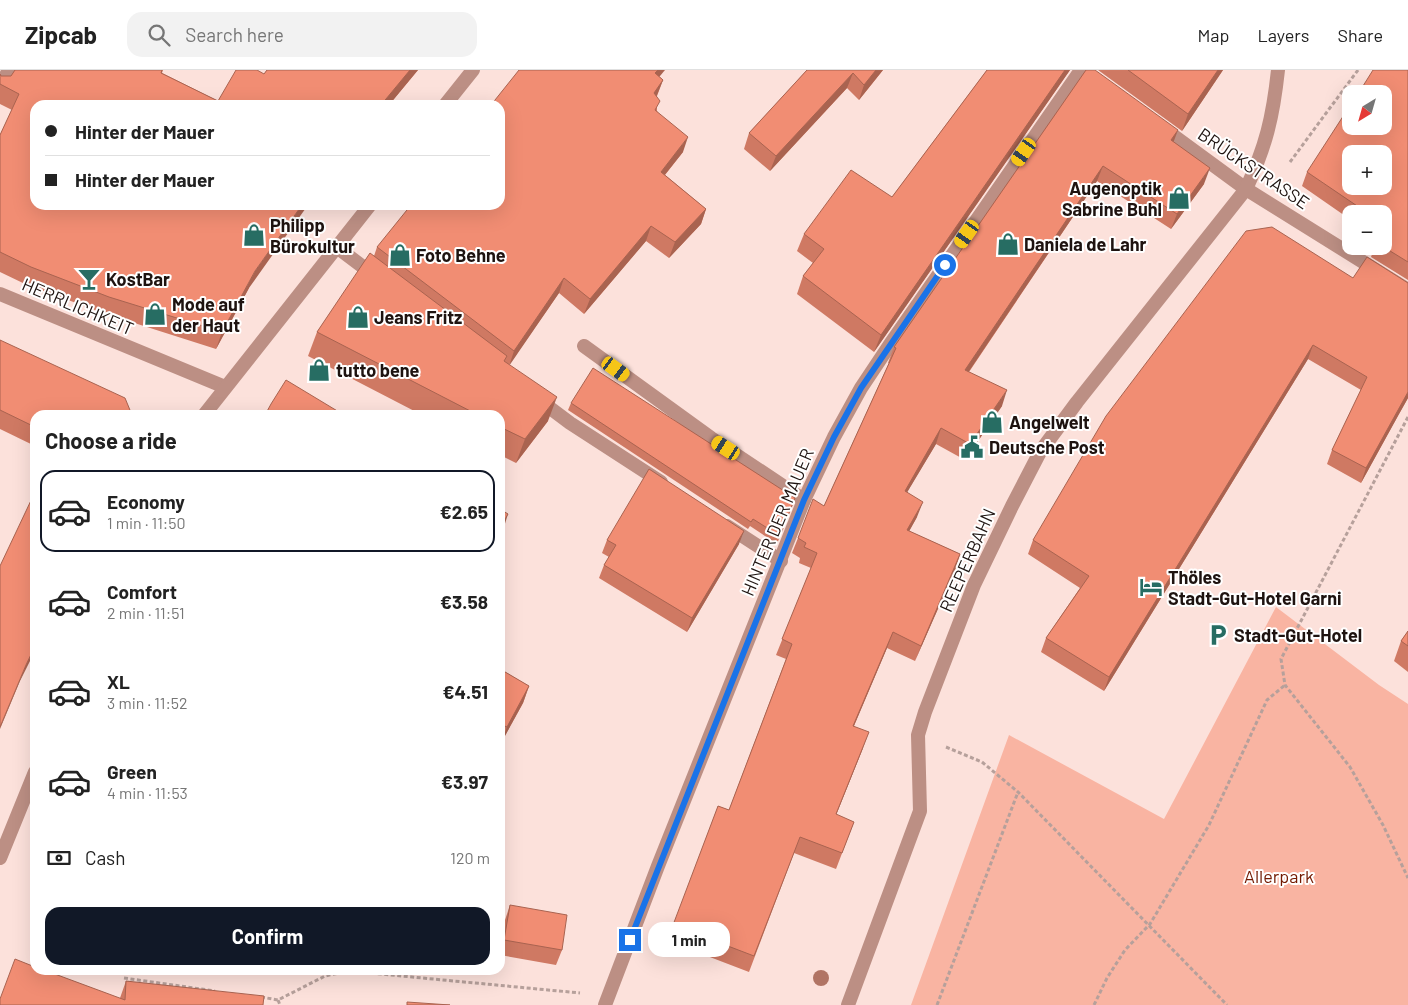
<!DOCTYPE html>
<html lang="en">
<head>
<meta charset="utf-8">
<style>
  :root { --surface:#fff; --page:#f2f2f2; --text:#222; --muted:#767676; --line:#e0e0e0; --accent:#111827 }
  body { margin:0; font-family:Barlow,sans-serif; background:var(--page); color:var(--text); height:100vh; display:flex; flex-direction:column; font-size:19px; white-space:nowrap }
  * { box-sizing:border-box; margin:0 }
  p { font-size:16px; color:var(--muted) }
  .icon { flex:none; width:28px; height:28px; fill:none; stroke:currentColor; stroke-width:2; stroke-linecap:round; stroke-linejoin:round }
  .map { position:relative; flex:1; overflow:hidden }
  .sheet { position:absolute; left:30px; top:340px; width:475px; height:565px; display:flex; flex-direction:column; background:var(--surface); border-radius:15px; box-shadow:0 5px 20px #0002 }
  .sheet>* { flex:none }
  .banner { position:absolute; left:30px; top:30px; width:475px; height:110px; border-radius:15px; box-shadow:0 5px 20px #0002; display:grid; align-content:center; height:110px; padding:0 15px; background:var(--surface) }
  .needle { width:32px; rotate:217deg }
  .tools { position:absolute; left:1342px; top:15px; display:grid; gap:10px }
  .tools a { display:grid; place-items:center; width:50px; height:50px; border-radius:10px; background:var(--surface); box-shadow:0 5px 20px #0002; font-size:25px }
  .end { position:absolute; width:22px; height:22px; margin:-11px; border:6px solid #1a73e8; background:#fff; box-shadow:0 0 0 2px #fff }
  .from { border-radius:50% }
  .bubble { position:absolute; height:35px; border-radius:15px; background:var(--surface); box-shadow:0 5px 20px #0002; font-size:16px; font-weight:700; line-height:35px; text-align:center }
  .car { position:absolute; width:15px; height:30px; margin:-15px -8px; border-radius:6px; box-shadow:0 0 4px 1px #0007; background:linear-gradient(#f5c518 24%,#345 0 40%,#f5c518 0 76%,#345 0 86%,#f5c518 0) }
  .banner b { display:flex; align-items:center; gap:18px; height:48px; font-size:19px }
  .banner b+b { border-top:1px solid var(--line) }
  .banner i { width:12px; height:12px; background:var(--text) }
  ul { padding:0; list-style:none }
  li { display:flex; align-items:center; gap:15px; height:82px; margin:0 10px 8px; padding:0 5px; border:2px solid transparent; border-radius:15px }
  li div { flex:1 }
  li b { display:block; font-size:19px }
  li em { font-style:normal; font-weight:700 }
  li.current { border-color:var(--accent) }
  li>.icon { width:45px; height:45px; stroke-width:1.5 }
  h2 { padding:0 15px; font-size:22px; line-height:60px }
  .pay { display:flex; align-items:center; gap:12px; height:55px; padding:0 15px; font-size:19px }
  .pay p { margin-inline-start:auto }
  .primary-button { display:flex; gap:10px; margin-top:auto; padding:10px 15px }
  .primary-button a { flex:1; height:58px; border-radius:15px; background:var(--accent); color:#fff; font-size:20px; font-weight:700; line-height:58px; text-align:center }
  header { display:flex; align-items:center; gap:30px; box-sizing:border-box; height:70px; padding:0 25px; background:var(--surface); border-bottom:1px solid var(--line) }
  header strong { font-size:24px }
  nav { display:flex; gap:28px; margin-inline-start:auto; font-size:18px }
  .search { width:350px; height:45px; background:var(--page); display:flex; align-items:center; gap:12px; box-sizing:border-box; padding:0 18px; border-radius:15px; color:var(--muted); font-size:19px }
  .map>svg:first-child { display:block }
  .green { fill:#f9b4a2 }
  .lines { fill:none; stroke-linecap:round; stroke-linejoin:round }
  .path { stroke:#b6a09b; stroke-width:3; stroke-dasharray:4 2.5; stroke-linecap:butt }
  .service { stroke:#bc8f84; stroke-width:14 }
  .pedestrian { stroke:#bc8f84; stroke-width:14 }
  .minor { stroke:#bc8f84; stroke-width:14 }
  .tree { fill:#b17464 }
  .wall { fill:#cf7963 }
  .shaded-wall { fill:#a96350 }
  .building { fill:#f18d73; stroke:#a96350; fill-rule:evenodd }
  .route { stroke:#1a73e8; stroke-width:6 }
  .labels { text-anchor:middle; dominant-baseline:central; stroke-width:4; stroke-linejoin:round; paint-order:stroke }
  .street-label { font-size:18px; fill:#1e1310; stroke:#fff }
  .poi-label { font-size:18px; font-weight:bold; fill:#1e1310; stroke:#fff; text-anchor:start }
  .park-label { font-size:18px; fill:#731a02; stroke:#fff }
</style>
</head>
<body>
<header>
<strong>Zipcab</strong>
<div class="search"><svg class="icon" aria-label="search" viewBox="0 0 24 24"><circle cx="10" cy="10" r="6"/><path d="M15 15l6 6"/></svg>Search here</div>
<nav><a>Map</a><a>Layers</a><a>Share</a></nav>
</header>
<div class="map">
<svg width="1408" height="935" viewBox="0 0 1408 935">
  <rect width="100%" height="100%" fill="#fce1db"/>
  <!-- green -->
  <path class="green" d="M1276 537 1379 615 1408 634V935H911L1009 665 1164 749Z"/>
  <g class="lines">
    <!-- path -->
    <g class="path">
      <path d="M1290 92 1358 0"/>
      <path d="M1408 347 1281 589 1285 615 1350 697 1383 755 1408 808"/>
      <path d="M946 677 982 692 1018 722 1227 935"/>
      <path d="M124 908 215 921"/>
      <path d="M261 927 278 930 325 906 349 901 580 923"/>
      <path d="M278 930 280 935"/>
      <path d="M937 935 1018 722"/>
      <path d="M1094 935 1107 908 1125 880 1150 854 1209 755 1267 630 1285 615"/>
    </g>
    <!-- service -->
    <path class="service" d="M584 276 711 368 804 430"/>
    <!-- pedestrian -->
    <g class="pedestrian">
      <path d="M445 35 473 0"/>
      <path d="M338 178 375 206"/>
      <path d="M0 224 225 317"/>
      <path d="M538 329 570 353 661 412"/>
      <path d="M204 345 370 135"/>
      <path d="M727 456 781 491"/>
      <path d="M0 788 35 702"/>
    </g>
    <!-- minor -->
    <g class="minor">
      <path d="M0 16 9 0"/>
      <path d="M1160 56 1246 119 1408 220"/>
      <path d="M605 935 658 796 804 430 834 367 861 318 891 273 1081 0"/>
      <path d="M848 935 920 741 918 665 925 642 974 515 1012 436 1040 382 1077 332 1246 119C1266 76 1273 47 1278 0"/>
    </g>
  </g>
  <!-- trees -->
  <circle class="tree" cx="821" cy="908" r="8"/>
  <!-- wall -->
  <g class="wall">
    <path d="M15 0H163L162 3 218 31 264 4 267 0H418L389 35H35L249 218 216 279 103 243 25 214 0 202V65L12 40 0 34V4L1 6H11Z"/>
    <path d="M807 0H883L859 30 847 18 770 101 744 79 749 63Z"/>
    <path d="M987 0H1070L874 282 797 224 803 206 813 193 797 181 804 164 892 127Z"/>
    <path d="M1086 0 1173 72 1204 114 1171 159 1097 111 969 302 1002 336 965 390 936 374 907 422 917 447 909 461 960 484 955 500 915 591 887 578 854 656 863 678 836 745 854 752 836 799 794 783 749 902 668 871 718 736 729 740 786 589 776 585 811 498 799 493 800 488 792 483 798 468 824 436 889 293H888L894 277Z"/>
    <path d="M1098 0H1223L1182 61Z"/>
    <path d="M1408 0V210L1371 187 1375 176H1384V144H1351V150L1302 116 1307 102Z"/>
    <path d="M660 7 663 10 657 26V41L683 82 665 105 706 139 701 154 669 188 646 171 584 244 559 223 509 295 548 351 516 393 500 385V345H422L308 286 317 262 374 186 377 177Z"/>
    <path d="M1353 208 1408 213V328L1399 344 1361 413 1327 394 1332 380 1361 320 1308 289 1104 621 1041 582 1046 568 1080 518 1028 484 1033 470Z"/>
    <path d="M0 270 35 345V376L0 359Z"/>
    <path d="M571 333 795 428 777 474 750 456 748 459 568 340Z"/>
    <path d="M607 470 739 474 687 562 599 508 604 495 609 487 602 483Z"/>
    <path d="M1408 561V602L1394 591 1401 571Z"/>
    <path d="M500 599 529 616 523 633 501 673H500Z"/>
    <path d="M510 835 562 880 556 895 500 885V879L505 850Z"/>
    <path d="M126 911 263 935H0L120 928Z"/>
  </g>
  <!-- shaded-wall -->
  <g class="shaded-wall">
    <path d="M410 0H418L389 35H381Z"/>
    <path d="M658 0H665L650 18 655 3Z"/>
    <path d="M876 0H883L859 30 864 15Z"/>
    <path d="M1065 0H1070L874 282 881 265Z"/>
    <path d="M1218 0H1223L1182 61 1188 44Z"/>
    <path d="M853 3 847 18 770 101 776 86Z"/>
    <path d="M663 10 657 25 649 38 654 23Z"/>
    <path d="M1178 60 1172 76 1171 70Z"/>
    <path d="M688 67 683 82 655 117 661 102Z"/>
    <path d="M1103 96 1097 111 959 316 965 300Z"/>
    <path d="M1210 98 1204 114 1171 159 1177 144Z"/>
    <path d="M302 135H308L249 218 216 279 222 262 255 201Z"/>
    <path d="M706 139 701 154 669 188 675 172Z"/>
    <path d="M651 156 646 171 584 244 590 229Z"/>
    <path d="M564 208 559 223 509 296 514 281Z"/>
    <path d="M1313 275 1308 289 1104 621 1109 607Z"/>
    <path d="M1007 320 1002 336 965 390 970 374Z"/>
    <path d="M1408 322V328L1399 344 1361 413 1366 398Z"/>
    <path d="M557 327 548 351 516 393 525 369Z"/>
    <path d="M941 358 936 374 899 436 905 421Z"/>
    <path d="M923 432 917 447 901 476 907 460Z"/>
    <path d="M508 444 503 460 500 464V458Z"/>
    <path d="M744 461 739 474 687 562 692 548Z"/>
    <path d="M960 484 955 500 915 591 921 576Z"/>
    <path d="M893 562 887 578 847 672 853 656Z"/>
    <path d="M35 576V581L20 611 0 659V657L26 595Z"/>
    <path d="M529 616 523 633 501 673 507 657Z"/>
    <path d="M869 662 863 678 830 760 836 744Z"/>
  </g>
  <!-- building -->
  <g class="building">
    <path d="M15 0H162L161 3 218 31 236 0H257L264 4 267 0H410L381 35H35V135H302L255 201 222 262 109 227 31 197 0 182V65L19 24 0 14V4L1 6H11Z"/>
    <path d="M519 0H658L655 3 663 10 654 23 660 31 655 40 688 67 661 102 706 139 675 172 651 156 590 229 564 208 514 281 377 177 411 135H500V35H491Z"/>
    <path d="M807 0H876L864 15 853 3 776 86 749 63Z"/>
    <path d="M987 0H1065L881 265 803 206 824 179 804 164 851 100 892 127Z"/>
    <path d="M1086 0H1095L1178 60 1171 70 1210 98 1177 144 1103 96 965 300 1007 320 970 374 941 358 905 421 923 432 907 460 960 484 921 576 893 562 853 656 869 662 836 744 854 752 842 783 800 767 754 886 673 855 718 736 729 740 792 574 782 569 817 483 804 477 806 473 798 468 813 429 824 436 896 278 894 277Z"/>
    <path d="M1128 0H1218L1188 44Z"/>
    <path d="M1373 0H1408V192L1382 176H1384V162L1387 156 1384 154V144H1369L1307 102 1351 34V56H1384V24H1358ZM1351 84H1384V116H1351Z"/>
    <path d="M1272 157 1353 208 1367 187 1408 213V322L1366 398 1332 380 1367 307 1313 275 1109 607 1046 568 1089 506 1033 470 1106 346 1246 161Z"/>
    <path d="M370 183 507 286 504 291 557 327 525 369 500 357V345H478L317 262Z"/>
    <path d="M0 270 125 328 132 345H35V357L0 340Z"/>
    <path d="M593 298 795 428 780 466 753 449 751 452 571 333Z"/>
    <path d="M286 310 344 345H265L271 334Z"/>
    <path d="M649 399 744 461 692 548 604 495 616 475 607 470Z"/>
    <path d="M35 422V576L26 595 0 657V496Z"/>
    <path d="M500 439 508 444 500 458Z"/>
    <path d="M1408 561V576L1401 571Z"/>
    <path d="M500 599 529 616 507 657 500 654Z"/>
    <path d="M510 835 567 845 562 880 504 870Z"/>
    <path d="M15 889 35 897V900H44L125 930 126 911 264 926 263 935H0V929Z"/>
    <path d="M407 932 450 935H407Z"/>
  </g>
  <g class="lines">
    <!-- route -->
    <path class="route" d="M630 870 804 430 834 367 861 318 945 195"/>
  </g>
  <!-- icons -->
  <defs>
    <symbol id="shop-bare" viewBox="-9 -9 18 18"><path d="M-5-2.5h2.3a2.7 3.5 0 0 1 5.4 0H5L5.5 6h-11ZM-1.5-2.5h3a1.5 2.3 0 0 0-3 0Z" fill="#276d63" stroke="#fff" stroke-width="2.5" paint-order="stroke"/></symbol>
    <symbol id="bar-bare" viewBox="-9 -9 18 18"><path d="M-6-5H6L.8 .8V4.5H3.5V6h-7V4.5H-.8V.8Z" fill="#276d63" stroke="#fff" stroke-width="2.5" paint-order="stroke"/></symbol>
    <symbol id="civic-bare" viewBox="-9 -9 18 18"><path d="M-.6-6.5H3V-4.5H.6V-3L4-1V1h2V6H-6V1h2V-1L-.6-3ZM-1.2 2.5V6h2.4V2.5Z" fill="#276d63" stroke="#fff" stroke-width="2.5" paint-order="stroke"/></symbol>
    <symbol id="hotel-bare" viewBox="-9 -9 18 18"><path d="M-6-4.5h1.5V1H6V5H4.5V3h-9V5H-6ZM-4 0a1.8 1.8 0 1 1 3.6 0ZM.5 0V-2.5h3Q6-2.5 6 0Z" fill="#276d63" stroke="#fff" stroke-width="2.5" paint-order="stroke"/></symbol>
    <symbol id="parking-bare" viewBox="-9 -9 18 18"><path d="M-3.5-5.5H1a3.5 3.5 0 0 1 0 7H-1V5.5H-3.5ZM-1-3.4V-.6H.8a1.4 1.4 0 0 0 0-2.8Z" fill="#276d63" stroke="#fff" stroke-width="2.5" paint-order="stroke"/></symbol>
  </defs>
  <g fill-rule="evenodd">
    <use href="#shop-bare" x="1163" y="112" width="32" height="32"/>
    <use href="#shop-bare" x="238" y="149" width="32" height="32"/>
    <use href="#shop-bare" x="992" y="158" width="32" height="32"/>
    <use href="#shop-bare" x="384" y="169" width="32" height="32"/>
    <use href="#bar-bare" x="73" y="193" width="32" height="32"/>
    <use href="#shop-bare" x="139" y="228" width="32" height="32"/>
    <use href="#shop-bare" x="342" y="231" width="32" height="32"/>
    <use href="#shop-bare" x="303" y="284" width="32" height="32"/>
    <use href="#shop-bare" x="976" y="336" width="32" height="32"/>
    <use href="#civic-bare" x="956" y="361" width="32" height="32"/>
    <use href="#hotel-bare" x="1135" y="501" width="32" height="32"/>
    <use href="#parking-bare" x="1202" y="549" width="32" height="32"/>
  </g>
  <g class="labels">
    <!-- street labels -->
    <g class="street-label">
      <text transform="translate(1254 98) rotate(34)">BRÜCKSTRASSE</text>
      <text transform="translate(78 236) rotate(23)">HERRLICHKEIT</text>
      <text transform="translate(777 452) rotate(-67)">HINTER DER MAUER</text>
      <text transform="translate(967 490) rotate(-66)">REEPERBAHN</text>
    </g>
    <!-- poi labels -->
    <g class="poi-label">
      <text x="1162" y="118" text-anchor="end">Augenoptik<tspan x="1162" dy="21">Sabrine Buhl</tspan></text>
      <text x="270" y="155">Philipp<tspan x="270" dy="21">Bürokultur</tspan></text>
      <text x="1024" y="174">Daniela de Lahr</text>
      <text x="416" y="185">Foto Behne</text>
      <text x="106" y="209">KostBar</text>
      <text x="172" y="234">Mode auf<tspan x="172" dy="21">der Haut</tspan></text>
      <text x="374" y="247">Jeans Fritz</text>
      <text x="336" y="300">tutto bene</text>
      <text x="1009" y="352">Angelwelt</text>
      <text x="989" y="377">Deutsche Post</text>
      <text x="1168" y="507">Thöles<tspan x="1168" dy="21">Stadt-Gut-Hotel Garni</tspan></text>
      <text x="1234" y="565">Stadt-Gut-Hotel</text>
    </g>
    <!-- park labels -->
    <g class="park-label">
      <text x="1279" y="806">Allerpark</text>
    </g>
  </g>
</svg>
<div class="tools">
<a><svg class="needle" viewBox="-14 -14 28 28"><path d="M0-13l5 13h-10z" fill="#e53935"/><path d="M0 13l5-13h-10z" fill="#767676"/></svg></a>
<a>+</a>
<a>−</a>
</div>
<i class="end from" style="left:945px;top:195px"></i>
<i class="end" style="left:630px;top:870px"></i>
<div class="bubble" style="left:648px;top:852px;width:82px">1 min</div>
<i class="car" style="left:1024px;top:82px;rotate:215deg"></i>
<i class="car" style="left:967px;top:164px;rotate:215deg"></i>
<i class="car" style="left:616px;top:299px;rotate:126deg"></i>
<i class="car" style="left:726px;top:378px;rotate:303deg"></i>
<div class="banner">
<b><i class="from"></i>Hinter der Mauer</b>
<b><i></i>Hinter der Mauer</b>
</div>
<section class="sheet">
<h2>Choose a ride</h2>
<ul>
<li class="current"><svg class="icon" aria-label="car" viewBox="0 0 24 24"><path d="M5 17H2v-5l4-1 3-4h7l3 4 3 1v5h-3M9 17h6M6 11h13"/><circle cx="7" cy="17" r="2"/><circle cx="17" cy="17" r="2"/></svg><div><b>Economy</b><p>1 min · 11:50</p></div><em>€2.65</em></li>
<li><svg class="icon" aria-label="car" viewBox="0 0 24 24"><path d="M5 17H2v-5l4-1 3-4h7l3 4 3 1v5h-3M9 17h6M6 11h13"/><circle cx="7" cy="17" r="2"/><circle cx="17" cy="17" r="2"/></svg><div><b>Comfort</b><p>2 min · 11:51</p></div><em>€3.58</em></li>
<li><svg class="icon" aria-label="car" viewBox="0 0 24 24"><path d="M5 17H2v-5l4-1 3-4h7l3 4 3 1v5h-3M9 17h6M6 11h13"/><circle cx="7" cy="17" r="2"/><circle cx="17" cy="17" r="2"/></svg><div><b>XL</b><p>3 min · 11:52</p></div><em>€4.51</em></li>
<li><svg class="icon" aria-label="car" viewBox="0 0 24 24"><path d="M5 17H2v-5l4-1 3-4h7l3 4 3 1v5h-3M9 17h6M6 11h13"/><circle cx="7" cy="17" r="2"/><circle cx="17" cy="17" r="2"/></svg><div><b>Green</b><p>4 min · 11:53</p></div><em>€3.97</em></li>
</ul>
<div class="pay"><svg class="icon" aria-label="cash" viewBox="0 0 24 24"><path d="M3 7h18v10H3z"/><circle cx="12" cy="12" r="2"/></svg>Cash<p>120 m</p></div>
<div class="primary-button"><a>Confirm</a></div>
</section>
</div>
</body>
</html>
